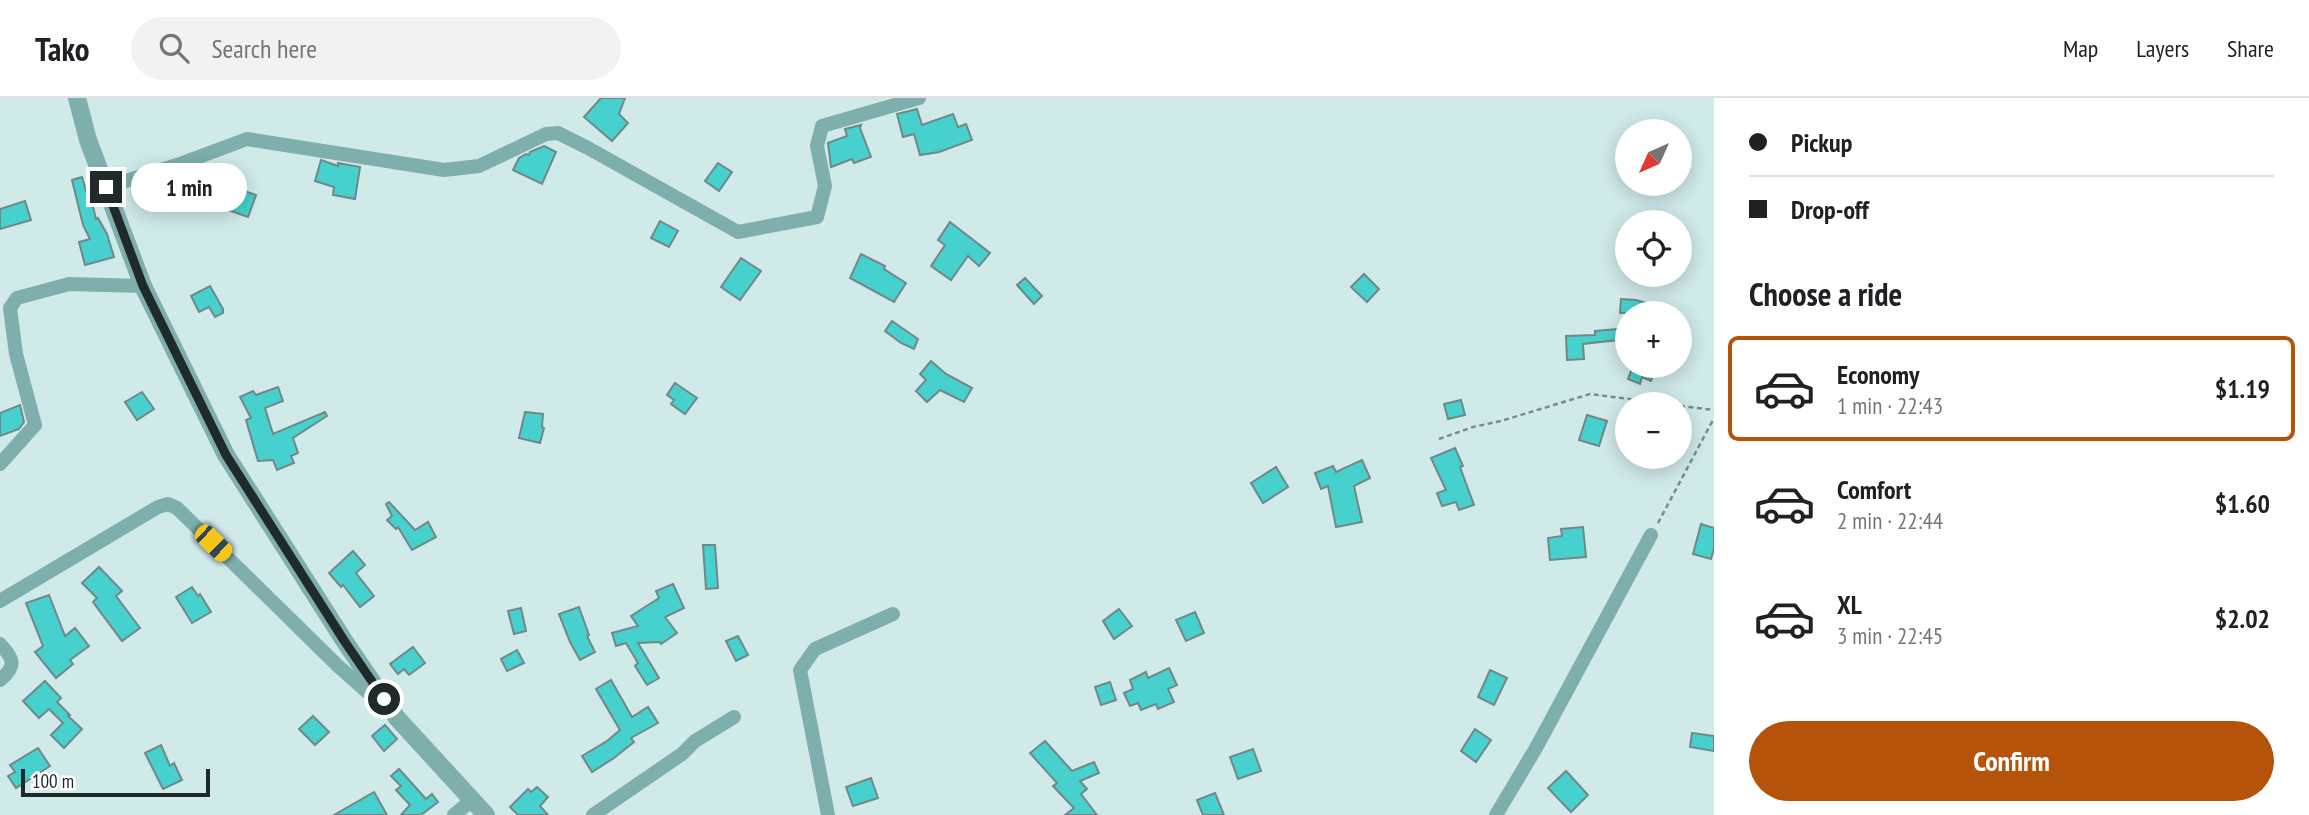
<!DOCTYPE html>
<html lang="en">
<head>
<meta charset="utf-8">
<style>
  :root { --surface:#fff; --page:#f2f2f2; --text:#202124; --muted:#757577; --line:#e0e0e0; --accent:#b45309 }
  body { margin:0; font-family:"PT Sans Narrow",sans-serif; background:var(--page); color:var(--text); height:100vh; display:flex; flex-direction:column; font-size:26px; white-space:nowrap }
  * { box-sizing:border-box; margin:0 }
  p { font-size:23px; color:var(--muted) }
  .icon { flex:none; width:38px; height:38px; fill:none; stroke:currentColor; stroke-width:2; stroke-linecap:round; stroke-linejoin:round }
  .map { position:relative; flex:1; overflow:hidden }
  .details { display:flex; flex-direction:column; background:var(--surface); width:595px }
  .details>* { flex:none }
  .guide { display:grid; align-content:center; height:154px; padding:0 35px; background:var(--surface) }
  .needle { width:46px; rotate:225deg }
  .buttons { position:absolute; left:1615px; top:21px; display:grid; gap:14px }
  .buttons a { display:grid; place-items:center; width:77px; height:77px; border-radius:50%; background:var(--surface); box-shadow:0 4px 18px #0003; font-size:35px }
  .scale { position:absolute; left:21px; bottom:18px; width:189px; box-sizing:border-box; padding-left:7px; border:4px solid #202a2a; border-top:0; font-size:19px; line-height:24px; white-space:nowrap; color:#202a2a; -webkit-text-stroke:5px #fff; paint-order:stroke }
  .end { position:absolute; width:32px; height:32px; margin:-16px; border:9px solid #202a2a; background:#fff; box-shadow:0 0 0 4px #fff }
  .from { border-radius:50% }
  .bubble { position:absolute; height:49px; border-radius:24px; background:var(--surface); box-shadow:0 4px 18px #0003; font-size:23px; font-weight:800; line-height:49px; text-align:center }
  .car { position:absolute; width:21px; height:42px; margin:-21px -10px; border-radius:9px; box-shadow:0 0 5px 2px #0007; background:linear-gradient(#f5c518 24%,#345 0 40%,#f5c518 0 76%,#345 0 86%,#f5c518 0) }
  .guide b { display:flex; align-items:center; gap:24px; height:66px; font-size:26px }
  .guide b+b { border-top:2px solid var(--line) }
  .guide i { width:18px; height:18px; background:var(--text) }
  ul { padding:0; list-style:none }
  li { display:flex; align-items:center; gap:21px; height:105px; margin:0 14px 10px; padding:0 21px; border:4px solid transparent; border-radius:10px }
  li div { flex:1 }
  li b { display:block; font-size:26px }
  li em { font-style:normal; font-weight:800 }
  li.selected { border-color:var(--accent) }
  li>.icon { width:63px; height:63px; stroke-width:1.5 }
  h2 { padding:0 35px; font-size:32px; line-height:84px }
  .primary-button { display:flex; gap:14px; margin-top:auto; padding:14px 35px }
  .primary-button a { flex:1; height:80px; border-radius:42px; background:var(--accent); color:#fff; font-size:28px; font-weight:800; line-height:80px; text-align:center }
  header { display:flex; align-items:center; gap:42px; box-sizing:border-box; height:98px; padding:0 35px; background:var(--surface); border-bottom:2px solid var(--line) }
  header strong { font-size:33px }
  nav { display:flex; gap:38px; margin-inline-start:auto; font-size:24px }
  .search { width:490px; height:63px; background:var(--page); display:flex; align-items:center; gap:18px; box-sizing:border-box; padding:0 24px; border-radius:38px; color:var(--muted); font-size:26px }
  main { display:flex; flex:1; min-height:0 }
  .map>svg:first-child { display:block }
  .building { fill:#47d1ce; stroke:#708988; stroke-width:2 }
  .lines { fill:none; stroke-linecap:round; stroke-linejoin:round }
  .path { stroke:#798c8c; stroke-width:2.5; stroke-dasharray:5 3.5; stroke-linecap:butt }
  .minor { stroke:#7eafad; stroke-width:14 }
  .tertiary { stroke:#7eafad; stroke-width:18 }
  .route { stroke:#202a2a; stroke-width:9 }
</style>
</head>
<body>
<header>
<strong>Tako</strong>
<div class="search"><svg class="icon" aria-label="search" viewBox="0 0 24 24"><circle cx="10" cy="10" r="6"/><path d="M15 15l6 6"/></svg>Search here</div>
<nav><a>Map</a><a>Layers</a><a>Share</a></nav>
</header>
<main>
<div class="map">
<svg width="1714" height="717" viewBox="0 0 1714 717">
  <rect width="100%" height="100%" fill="#cfeae9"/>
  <!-- building -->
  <g class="building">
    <path d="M601 0H625L619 16 628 25 612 43 584 19Z"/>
    <path d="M917 11 922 27 953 16 958 29 966 26 972 42 939 54 920 57 914 36 903 39 897 16Z"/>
    <path d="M861 27 860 30 871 59 854 65 852 61 831 69 828 45 847 38 845 31Z"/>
    <path d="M544 48 556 54 542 86 513 72 519 60 526 56 529 57 530 54Z"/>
    <path d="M321 62 338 68V65L360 69 355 101 333 97 334 89 315 83Z"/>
    <path d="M718 65 732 74 719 93 705 83Z"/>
    <path d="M212 72 215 86 184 95 177 77 189 73 191 78Z"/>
    <path d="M82 79 87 96H90L96 121 98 120 107 136 114 159 85 167 79 144 90 141 83 127 72 82Z"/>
    <path d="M233 89 256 97 248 119 225 111Z"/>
    <path d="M25 103 31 122 0 131V111Z"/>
    <path d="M660 123 678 133 669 149 651 140Z"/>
    <path d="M950 124 990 155 979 168 968 158 951 182 931 168 945 147 938 142Z"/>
    <path d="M861 156 885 168 884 171 906 185 894 204 850 180Z"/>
    <path d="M741 160 761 173 740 202 721 189Z"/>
    <path d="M1364 176 1379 191 1367 204 1351 189Z"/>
    <path d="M1025 180 1042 198 1034 206 1017 187Z"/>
    <path d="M210 188 223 211V215L215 219 209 209 199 214 191 198Z"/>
    <path d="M1621 201 1636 202 1653 207 1650 215H1620Z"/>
    <path d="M892 223 918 241 914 251 901 245 885 233Z"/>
    <path d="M1617 231 1618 242 1583 246 1584 261 1567 262 1566 238 1595 237V233Z"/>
    <path d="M931 263 946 276 972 290 964 304 940 292 927 304 916 293 926 282 920 276Z"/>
    <path d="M1633 268H1657L1651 283 1642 279 1640 286 1628 281Z"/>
    <path d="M675 285 697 300 685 316 671 306 674 302 667 297Z"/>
    <path d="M278 289 283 303 265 310 273 336 325 314 327 318 293 340 298 355 291 358 294 365 277 372 273 362 258 363 246 322 251 320 240 299 253 293 256 297Z"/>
    <path d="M142 294 154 311 137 322 125 304Z"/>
    <path d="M1461 302 1465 317 1448 321 1444 306Z"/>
    <path d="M20 307 24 324 19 331 0 338V315Z"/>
    <path d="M525 314 543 316 542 329 544 330 540 345 519 340Z"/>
    <path d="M1587 317 1607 323 1599 348 1579 342Z"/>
    <path d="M1455 350 1463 368 1460 369 1474 407 1459 412 1456 404 1442 408 1437 395 1446 392 1431 360Z"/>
    <path d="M1362 362 1370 380 1354 388 1362 424 1336 429 1328 388 1321 391 1315 375 1333 368 1336 374Z"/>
    <path d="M1276 369 1288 389 1263 405 1251 385Z"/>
    <path d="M389 404 415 432 428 424 436 439 412 452 398 429 396 431 387 422 392 418 386 406Z"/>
    <path d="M1701 426 1714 430V450L1711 461 1693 456Z"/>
    <path d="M1583 429 1586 459 1550 462 1548 440 1562 438 1561 431Z"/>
    <path d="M703 447H715L718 490 706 491Z"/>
    <path d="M353 453 365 467 356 475 374 498 360 509 343 487 341 489 329 475Z"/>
    <path d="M99 469 122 493 116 498 140 530 122 543 93 504 97 500 82 485Z"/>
    <path d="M673 486 684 510 665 519 677 535 661 546 660 544 638 545 659 580 647 587 635 568 638 565 626 545 616 548 612 535 638 528 631 518 659 500 656 493Z"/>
    <path d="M192 489 198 498 200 496 211 514 192 525 176 499Z"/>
    <path d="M49 497 65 538 75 530 89 548 70 562 73 566 56 580 35 554 43 548 26 505Z"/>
    <path d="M579 509 589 537 587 538 595 554 580 562 570 544 559 516Z"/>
    <path d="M521 510 526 533 514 536 508 513Z"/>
    <path d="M1119 511 1132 528 1114 541 1103 523Z"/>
    <path d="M1195 514 1204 535 1186 543 1176 522Z"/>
    <path d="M738 538 748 557 736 563 726 543Z"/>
    <path d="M413 549 425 565 409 577 404 571 398 576 390 566Z"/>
    <path d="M517 552 524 565 507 573 501 561Z"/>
    <path d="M1169 570 1177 587 1168 591 1174 604 1158 611 1156 606 1141 612 1138 605 1130 608 1124 595 1133 591 1130 582 1146 574 1148 580Z"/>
    <path d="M1490 572 1507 580 1494 607 1478 599Z"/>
    <path d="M611 582 632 619 648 609 658 625 631 640 634 644 614 660 592 674 582 658 607 643 620 632 596 591Z"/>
    <path d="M45 583 61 600 57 604 70 617 68 618 82 631 64 650 51 637 63 625 49 611 39 620 23 603Z"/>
    <path d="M1110 584 1116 602 1101 607 1095 589Z"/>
    <path d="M313 618 329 634 315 647 299 631Z"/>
    <path d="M385 627 397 641 384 653 372 638Z"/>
    <path d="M1475 631 1491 642 1476 664 1461 653Z"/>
    <path d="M1692 635 1714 638V653L1690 649Z"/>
    <path d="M1045 643 1072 673 1094 664 1099 675 1080 683 1087 691 1081 696 1097 717H1065L1074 710 1053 688 1057 685 1030 655Z"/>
    <path d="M161 647 170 668 174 665 182 682 163 691 145 655Z"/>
    <path d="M38 650 50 668 16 690 8 678 15 674 10 667Z"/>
    <path d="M1253 651 1261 673 1238 681 1230 659Z"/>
    <path d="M399 671 426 701 432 696 438 704 421 717H401L410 707 396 692 401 688 391 678Z"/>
    <path d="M1566 673 1588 697 1571 714 1548 690Z"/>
    <path d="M871 680 878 700 853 708 846 689Z"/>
    <path d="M537 689 548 699 540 708 548 717H518L510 709 528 691 531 694Z"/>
    <path d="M374 694 387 717H334Z"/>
    <path d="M1215 695 1224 717H1203L1197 702Z"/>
  </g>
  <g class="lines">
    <!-- path -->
    <g class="path">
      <path d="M1680 308 1714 312"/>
      <path d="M1439 341 1473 329 1501 323 1590 296 1668 306"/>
      <path d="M1658 425 1714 320"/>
    </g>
    <!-- minor -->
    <g class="minor">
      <path d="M106 89 177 67 247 41 444 72 479 68 546 36 558 35 588 50 738 134 817 119 825 88 817 48 822 28 919 0"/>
      <path d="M0 366 35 327 16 256 10 210 17 200 69 186 143 188"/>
      <path d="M0 503 158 409 168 406 177 410 338 568 382 607"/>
      <path d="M0 546C14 561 17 568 0 582"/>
      <path d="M454 717 472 702"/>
      <path d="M593 717 682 656 695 643 734 619"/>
      <path d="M828 717 800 572 815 551 893 516"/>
      <path d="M1496 717 1536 650 1651 437"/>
    </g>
    <!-- tertiary -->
    <path class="tertiary" d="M77 0 88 42 143 188 226 357 345 544 397 620 486 717"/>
  </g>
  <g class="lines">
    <!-- route -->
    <path class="route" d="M106 89 143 188 226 357 345 544 384 601"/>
  </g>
</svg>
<div class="buttons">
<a><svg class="needle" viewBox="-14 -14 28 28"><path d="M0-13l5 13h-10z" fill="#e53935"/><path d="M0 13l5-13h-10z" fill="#757577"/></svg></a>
<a><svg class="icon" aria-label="locate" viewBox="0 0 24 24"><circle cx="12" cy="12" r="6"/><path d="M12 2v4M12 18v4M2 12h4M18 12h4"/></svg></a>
<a>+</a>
<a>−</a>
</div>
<div class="scale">100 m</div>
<i class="end from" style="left:384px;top:601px"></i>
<i class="end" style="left:106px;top:89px"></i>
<div class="bubble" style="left:131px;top:65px;width:116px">1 min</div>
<i class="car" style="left:213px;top:445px;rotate:134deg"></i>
</div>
<section class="details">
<div class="guide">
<b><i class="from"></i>Pickup</b>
<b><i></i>Drop-off</b>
</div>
<h2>Choose a ride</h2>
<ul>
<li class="selected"><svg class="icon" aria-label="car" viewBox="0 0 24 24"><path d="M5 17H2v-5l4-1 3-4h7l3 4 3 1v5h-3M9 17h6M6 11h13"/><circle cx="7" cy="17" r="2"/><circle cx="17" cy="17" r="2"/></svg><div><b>Economy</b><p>1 min · 22:43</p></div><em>$1.19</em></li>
<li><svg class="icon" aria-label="car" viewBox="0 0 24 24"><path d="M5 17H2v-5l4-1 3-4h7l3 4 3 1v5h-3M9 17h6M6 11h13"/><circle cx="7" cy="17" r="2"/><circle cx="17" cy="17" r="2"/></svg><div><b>Comfort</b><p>2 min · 22:44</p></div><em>$1.60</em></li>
<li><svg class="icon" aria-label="car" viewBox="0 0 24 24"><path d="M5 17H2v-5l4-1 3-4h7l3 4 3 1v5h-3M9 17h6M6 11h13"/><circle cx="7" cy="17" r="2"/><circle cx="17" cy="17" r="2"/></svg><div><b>XL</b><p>3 min · 22:45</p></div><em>$2.02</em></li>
</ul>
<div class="primary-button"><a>Confirm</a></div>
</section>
</main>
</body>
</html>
